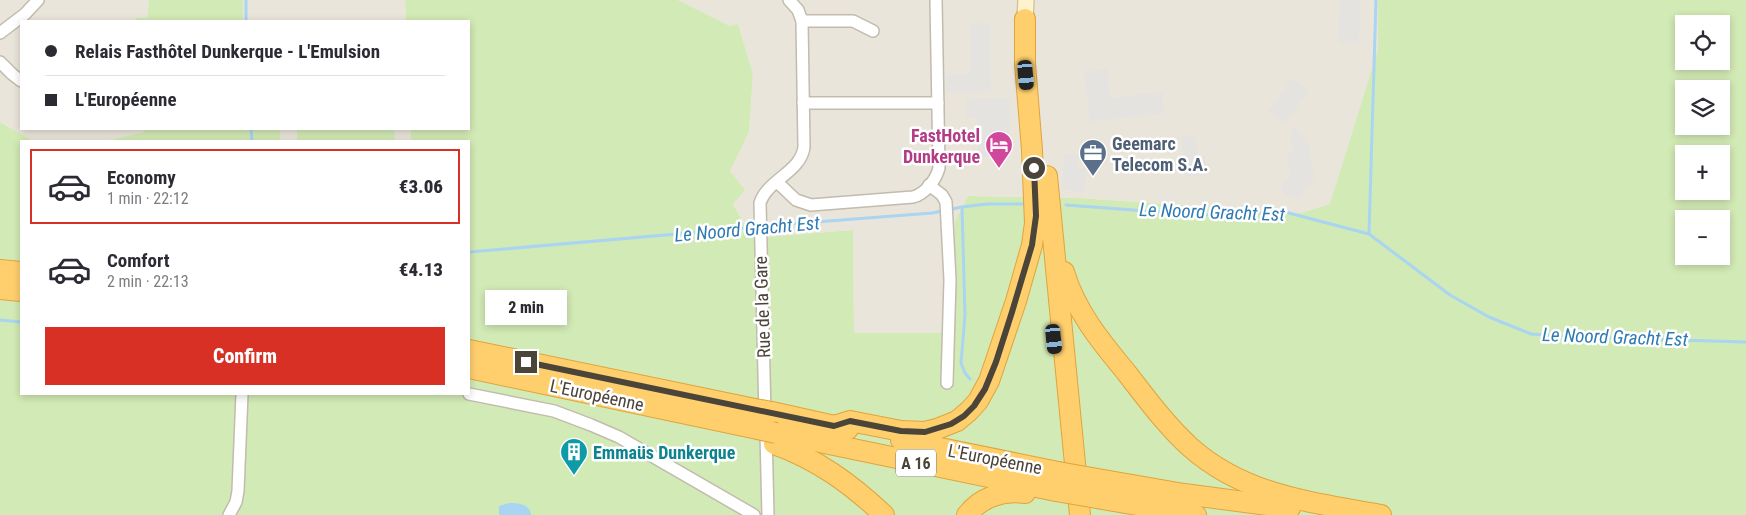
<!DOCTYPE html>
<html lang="en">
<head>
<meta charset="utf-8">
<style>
  :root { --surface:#fff; --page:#f7f7f7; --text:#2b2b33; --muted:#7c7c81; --line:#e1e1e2; --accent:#d93025 }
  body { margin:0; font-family:"Roboto Condensed",sans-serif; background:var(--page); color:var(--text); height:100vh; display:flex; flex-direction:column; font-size:19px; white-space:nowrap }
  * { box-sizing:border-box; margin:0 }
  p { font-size:16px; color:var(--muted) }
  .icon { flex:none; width:28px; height:28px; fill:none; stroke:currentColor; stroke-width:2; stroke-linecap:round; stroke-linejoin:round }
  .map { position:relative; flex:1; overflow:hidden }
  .side { position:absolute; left:20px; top:140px; width:450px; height:255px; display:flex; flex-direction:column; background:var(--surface); border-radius:0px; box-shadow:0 2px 8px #0003 }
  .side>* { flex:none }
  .guide { position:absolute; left:20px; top:20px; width:450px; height:110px; border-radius:0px; box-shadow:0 2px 8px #0003; display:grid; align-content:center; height:110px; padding:0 25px; background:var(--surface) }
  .tools { position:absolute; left:1675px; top:15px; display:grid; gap:10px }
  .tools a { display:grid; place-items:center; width:55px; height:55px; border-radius:0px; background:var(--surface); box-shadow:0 2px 8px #0003; font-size:25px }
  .end { position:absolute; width:22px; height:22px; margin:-11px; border:6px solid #4b4439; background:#fff; box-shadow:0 0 0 2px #fff }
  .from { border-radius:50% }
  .bubble { position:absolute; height:35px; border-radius:0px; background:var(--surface); box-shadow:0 2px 8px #0003; font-size:16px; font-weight:800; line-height:35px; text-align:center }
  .car { position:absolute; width:15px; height:30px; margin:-15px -8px; border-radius:6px; box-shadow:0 0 4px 1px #0007; background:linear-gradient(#222 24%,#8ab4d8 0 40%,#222 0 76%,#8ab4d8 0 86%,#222 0) }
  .guide b { display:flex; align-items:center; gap:18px; height:48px; font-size:19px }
  .guide b+b { border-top:1px solid var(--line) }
  .guide i { width:12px; height:12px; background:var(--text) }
  ul { padding:9px 0 0; list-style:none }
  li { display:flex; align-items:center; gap:15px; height:75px; margin:0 10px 8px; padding:0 15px; border:2px solid transparent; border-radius:0px }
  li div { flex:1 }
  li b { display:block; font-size:19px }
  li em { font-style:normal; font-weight:800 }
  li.on { border-color:var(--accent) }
  li>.icon { width:45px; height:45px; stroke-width:1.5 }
  .action { display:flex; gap:10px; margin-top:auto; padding:10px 25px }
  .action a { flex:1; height:58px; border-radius:0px; background:var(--accent); color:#fff; font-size:20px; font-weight:800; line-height:58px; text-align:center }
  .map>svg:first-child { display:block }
  .residential { fill:#eae5da }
  .green { fill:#d2eab5; fill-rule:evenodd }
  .parking { fill:#e5e3e0 }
  .water { fill:#a9d4f2 }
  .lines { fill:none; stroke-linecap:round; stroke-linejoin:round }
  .stream { stroke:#a9d4f2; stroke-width:3 }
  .street-casing { stroke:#c2bbae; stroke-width:14 }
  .secondary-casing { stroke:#d6c79b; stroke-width:18 }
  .highway-casing { stroke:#e0a43c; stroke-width:22 }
  .street { stroke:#fff; stroke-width:11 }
  .secondary { stroke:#fff3cd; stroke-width:15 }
  .highway { stroke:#ffcf6e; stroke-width:20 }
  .highway-bridge-casing { stroke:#e0a43c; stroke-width:22; stroke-linecap:butt }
  .highway-bridge { stroke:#ffcf6e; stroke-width:20 }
  .route { stroke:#4b4439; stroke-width:6 }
  .labels { text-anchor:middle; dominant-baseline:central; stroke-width:5; stroke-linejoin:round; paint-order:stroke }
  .shield { fill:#fff; stroke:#817c74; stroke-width:1 }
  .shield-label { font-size:16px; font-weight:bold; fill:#4b4439 }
  .hotel-label { font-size:18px; font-weight:bold; fill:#b23c85; stroke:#fff; text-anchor:end }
  .service-label { font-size:18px; font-weight:bold; fill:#4e5e75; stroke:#fff; text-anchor:start }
  .street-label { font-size:18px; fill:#4b4439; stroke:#fff }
  .culture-label { font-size:18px; font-weight:bold; fill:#0d838f; stroke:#fff; text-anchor:start }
  .water-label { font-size:19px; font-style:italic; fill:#2e7ab2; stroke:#fff }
</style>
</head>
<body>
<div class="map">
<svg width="1746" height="515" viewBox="0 0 1746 515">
  <rect width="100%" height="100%" fill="#f6f3ec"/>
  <!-- residential -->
  <g class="residential">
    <path d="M0 0H149L147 18H136L135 21H21V129H145V132L106 141H33L0 122Z"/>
    <path d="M243 0H405L406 21H243Z"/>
    <path d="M678 0H1378V49L1330 205 1302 213 1079 198 968 196 955 221 954 333H854L853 230 752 238 733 204 744 190 730 171 749 132 753 75 738 24 730 26Z"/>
    <rect x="280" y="129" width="131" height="12"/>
  </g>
  <!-- green -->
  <g class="green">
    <path d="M149 0H243V21H135L136 18H147Z"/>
    <path d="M405 0H678L730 26 738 24 753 74 749 132 730 171 745 190 733 204 752 238 853 230 854 333H954L955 221 968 196 1079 198 1302 213 1330 204 1378 49V0H1746V515H0V122L33 141H21V394H469V141H411V129H469V21H406ZM1684 24H1721V61H1684ZM1684 89H1721V126H1684ZM1684 154H1721V191H1684ZM1684 219H1721V256H1684Z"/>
    <path d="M145 129H280V141H106L144 132Z"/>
    <path d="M297 129H394L395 141H297Z"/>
  </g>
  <!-- parking -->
  <g class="parking">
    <path d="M1340 0H1360L1359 44 1338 43Z"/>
    <path d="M970 23H990L991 92H946V74H971Z"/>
    <path d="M1107 69 1110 98 1162 92 1165 113 1090 122 1084 72Z"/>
    <path d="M1292 78 1309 90 1285 124 1268 112Z"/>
    <path d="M1009 98 1010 157H978L977 118H967L966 99Z"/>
    <path d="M1294 128 1300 132 1309 147 1314 178 1300 198 1290 197 1280 189 1290 175 1287 153 1293 152 1290 134Z"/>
    <path d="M1195 135 1198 157 1205 156 1207 175 1186 177 1181 137Z"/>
    <path d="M1064 154 1079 155 1078 168 1086 169 1084 192 1062 190Z"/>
  </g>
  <!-- water -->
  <path class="water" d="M509 503C519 503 530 504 531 515H499V506Z"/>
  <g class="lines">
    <!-- stream -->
    <g class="stream">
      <path d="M246 21V0"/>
      <path d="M251 129 252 141"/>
      <path d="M1066 205 1201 215 1285 212 1369 234 1450 295 1489 317 1531 334 1574 337 1746 342"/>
      <path d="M962 207 965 315 961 363 965 373 970 379"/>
      <path d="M764 226 932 213 962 207 987 204H1025"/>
      <path d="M1369 234 1376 0"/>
      <path d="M469 252 758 227"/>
      <path d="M0 320 21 322"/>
    </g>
    <defs>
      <g id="street">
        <path d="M802 21H853L873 31"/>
        <path d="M0 33 25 14 38 0"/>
        <path d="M0 62 12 74 21 81"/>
        <path d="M803 103H938"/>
        <path d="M777 182 796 200 811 205 913 197C925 194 936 180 939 168L936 0"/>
        <path d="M929 185 942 195 946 202 950 280 947 383"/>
        <path d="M469 394 554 411 591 425 619 437 754 515"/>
        <path d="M765 416 760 203C767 180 801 172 804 147L802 21 798 10 789 0"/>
        <path d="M766 434 768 515"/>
        <path d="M229 515 236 502 238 491 242 394"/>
      </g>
      <path id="secondary" d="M1025 19 1026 0"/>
      <g id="highway">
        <path d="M1047 176 1080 515"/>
        <path d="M0 270 21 272"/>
        <path d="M1064 272C1075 310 1101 342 1126 372 1146 398 1166 425 1190 447 1245 496 1312 502 1381 515"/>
        <path d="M0 289 21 291"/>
        <path d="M469 350 755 409"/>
        <path d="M469 368 753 428"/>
        <path d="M772 412 848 429"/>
        <path d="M834 426 850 421 901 431 925 432 937 429 957 421 969 411 978 401 989 381 1016 301 1032 245 1035 223 1032 150 1025 64V19"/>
        <path d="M776 433 1056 491"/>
        <path d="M901 440 1058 472"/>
        <path d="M774 444C817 459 851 484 884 515"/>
        <path d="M1092 478 1184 494 1290 508"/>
        <path d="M1091 497 1196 515"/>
        <path d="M967 515C981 497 1003 490 1025 493"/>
      </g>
    </defs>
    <!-- street casing -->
    <use href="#street" class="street-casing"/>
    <!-- secondary casing -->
    <use href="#secondary" class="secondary-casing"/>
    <!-- highway casing -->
    <use href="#highway" class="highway-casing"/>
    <!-- street -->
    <use href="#street" class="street"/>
    <!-- secondary -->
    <use href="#secondary" class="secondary"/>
    <!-- highway -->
    <use href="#highway" class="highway"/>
    <defs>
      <g id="highway-bridge">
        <path d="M755 409 772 412"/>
        <path d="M753 428 776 433"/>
        <path d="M1058 472 1092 478"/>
        <path d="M1056 491 1091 497"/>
      </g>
    </defs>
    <!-- highway-bridge casing -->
    <use href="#highway-bridge" class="highway-bridge-casing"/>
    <!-- highway-bridge -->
    <use href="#highway-bridge" class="highway-bridge"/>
  </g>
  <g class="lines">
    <!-- route -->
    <path class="route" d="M526 362 834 426 850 421 901 431 925 432 951 424 964 416 974 406 985 389 996 362 1012 312 1032 245 1036 216 1034 168"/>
  </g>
  <!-- icons -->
  <defs>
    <symbol id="hotel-pin" viewBox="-11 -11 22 30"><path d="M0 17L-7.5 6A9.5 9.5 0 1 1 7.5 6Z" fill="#d1479c" stroke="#fff"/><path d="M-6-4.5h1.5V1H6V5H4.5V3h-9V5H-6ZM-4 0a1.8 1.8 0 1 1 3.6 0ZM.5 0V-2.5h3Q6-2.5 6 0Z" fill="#fff"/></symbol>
    <symbol id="office-pin" viewBox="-11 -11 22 30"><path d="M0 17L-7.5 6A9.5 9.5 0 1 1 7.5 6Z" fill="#5c6f8a" stroke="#fff"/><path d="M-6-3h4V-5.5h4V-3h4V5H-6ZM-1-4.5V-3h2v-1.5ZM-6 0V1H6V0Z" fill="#fff"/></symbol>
    <symbol id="building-pin" viewBox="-11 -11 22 30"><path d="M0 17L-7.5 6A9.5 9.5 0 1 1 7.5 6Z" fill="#0f9aa8" stroke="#fff"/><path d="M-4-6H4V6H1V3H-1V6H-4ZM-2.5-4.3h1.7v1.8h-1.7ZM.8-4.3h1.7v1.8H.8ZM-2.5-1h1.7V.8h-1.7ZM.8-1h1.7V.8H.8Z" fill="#fff"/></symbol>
  </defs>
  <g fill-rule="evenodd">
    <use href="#hotel-pin" x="983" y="129" width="32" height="43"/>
    <use href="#office-pin" x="1077" y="137" width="32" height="43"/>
    <use href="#building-pin" x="558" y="436" width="32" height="43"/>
  </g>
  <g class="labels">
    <!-- shield labels -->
    <rect class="shield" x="896" y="449.5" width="40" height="27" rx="4"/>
    <g class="shield-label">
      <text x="916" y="463">A 16</text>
    </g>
    <!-- hotel labels -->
    <g class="hotel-label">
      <text x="980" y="135">FastHotel<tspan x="980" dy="21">Dunkerque</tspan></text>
    </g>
    <!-- service labels -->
    <g class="service-label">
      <text x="1112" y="143">Geemarc<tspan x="1112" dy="21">Telecom S.A.</tspan></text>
    </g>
    <!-- street labels -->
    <g class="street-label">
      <text transform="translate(762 307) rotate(-92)">Rue de la Gare</text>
      <text transform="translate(597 395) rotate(12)">L'Européenne</text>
      <text transform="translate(995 459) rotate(11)">L'Européenne</text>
    </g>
    <!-- culture labels -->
    <g class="culture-label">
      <text x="593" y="452">Emmaüs Dunkerque</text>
    </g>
    <!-- water labels -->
    <g class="water-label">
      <text transform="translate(1212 212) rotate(2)">Le Noord Gracht Est</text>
      <text transform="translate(747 229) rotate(-5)">Le Noord Gracht Est</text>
      <text transform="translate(1615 337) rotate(2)">Le Noord Gracht Est</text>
    </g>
  </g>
</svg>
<div class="tools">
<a><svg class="icon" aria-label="locate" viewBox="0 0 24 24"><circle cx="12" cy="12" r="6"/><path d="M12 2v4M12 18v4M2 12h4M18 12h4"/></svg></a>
<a><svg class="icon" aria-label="layers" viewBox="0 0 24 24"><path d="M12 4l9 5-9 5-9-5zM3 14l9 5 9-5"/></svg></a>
<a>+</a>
<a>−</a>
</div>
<i class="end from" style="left:1034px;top:168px"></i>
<i class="end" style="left:526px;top:362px"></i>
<div class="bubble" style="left:485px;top:290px;width:82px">2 min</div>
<i class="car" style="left:1026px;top:75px;rotate:175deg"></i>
<i class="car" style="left:1054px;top:339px;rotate:174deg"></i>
<div class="guide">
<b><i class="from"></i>Relais Fasthôtel Dunkerque - L'Emulsion</b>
<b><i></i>L'Européenne</b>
</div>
<section class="side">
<ul>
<li class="on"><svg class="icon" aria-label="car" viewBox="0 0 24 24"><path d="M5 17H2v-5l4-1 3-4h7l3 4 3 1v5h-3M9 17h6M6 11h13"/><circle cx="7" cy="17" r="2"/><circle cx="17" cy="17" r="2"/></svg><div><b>Economy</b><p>1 min · 22:12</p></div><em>€3.06</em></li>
<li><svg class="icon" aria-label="car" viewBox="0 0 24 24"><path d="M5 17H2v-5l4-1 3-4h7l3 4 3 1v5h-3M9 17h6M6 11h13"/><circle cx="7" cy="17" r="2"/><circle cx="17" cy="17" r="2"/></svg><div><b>Comfort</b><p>2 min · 22:13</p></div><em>€4.13</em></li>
</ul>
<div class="action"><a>Confirm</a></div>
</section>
</div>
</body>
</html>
